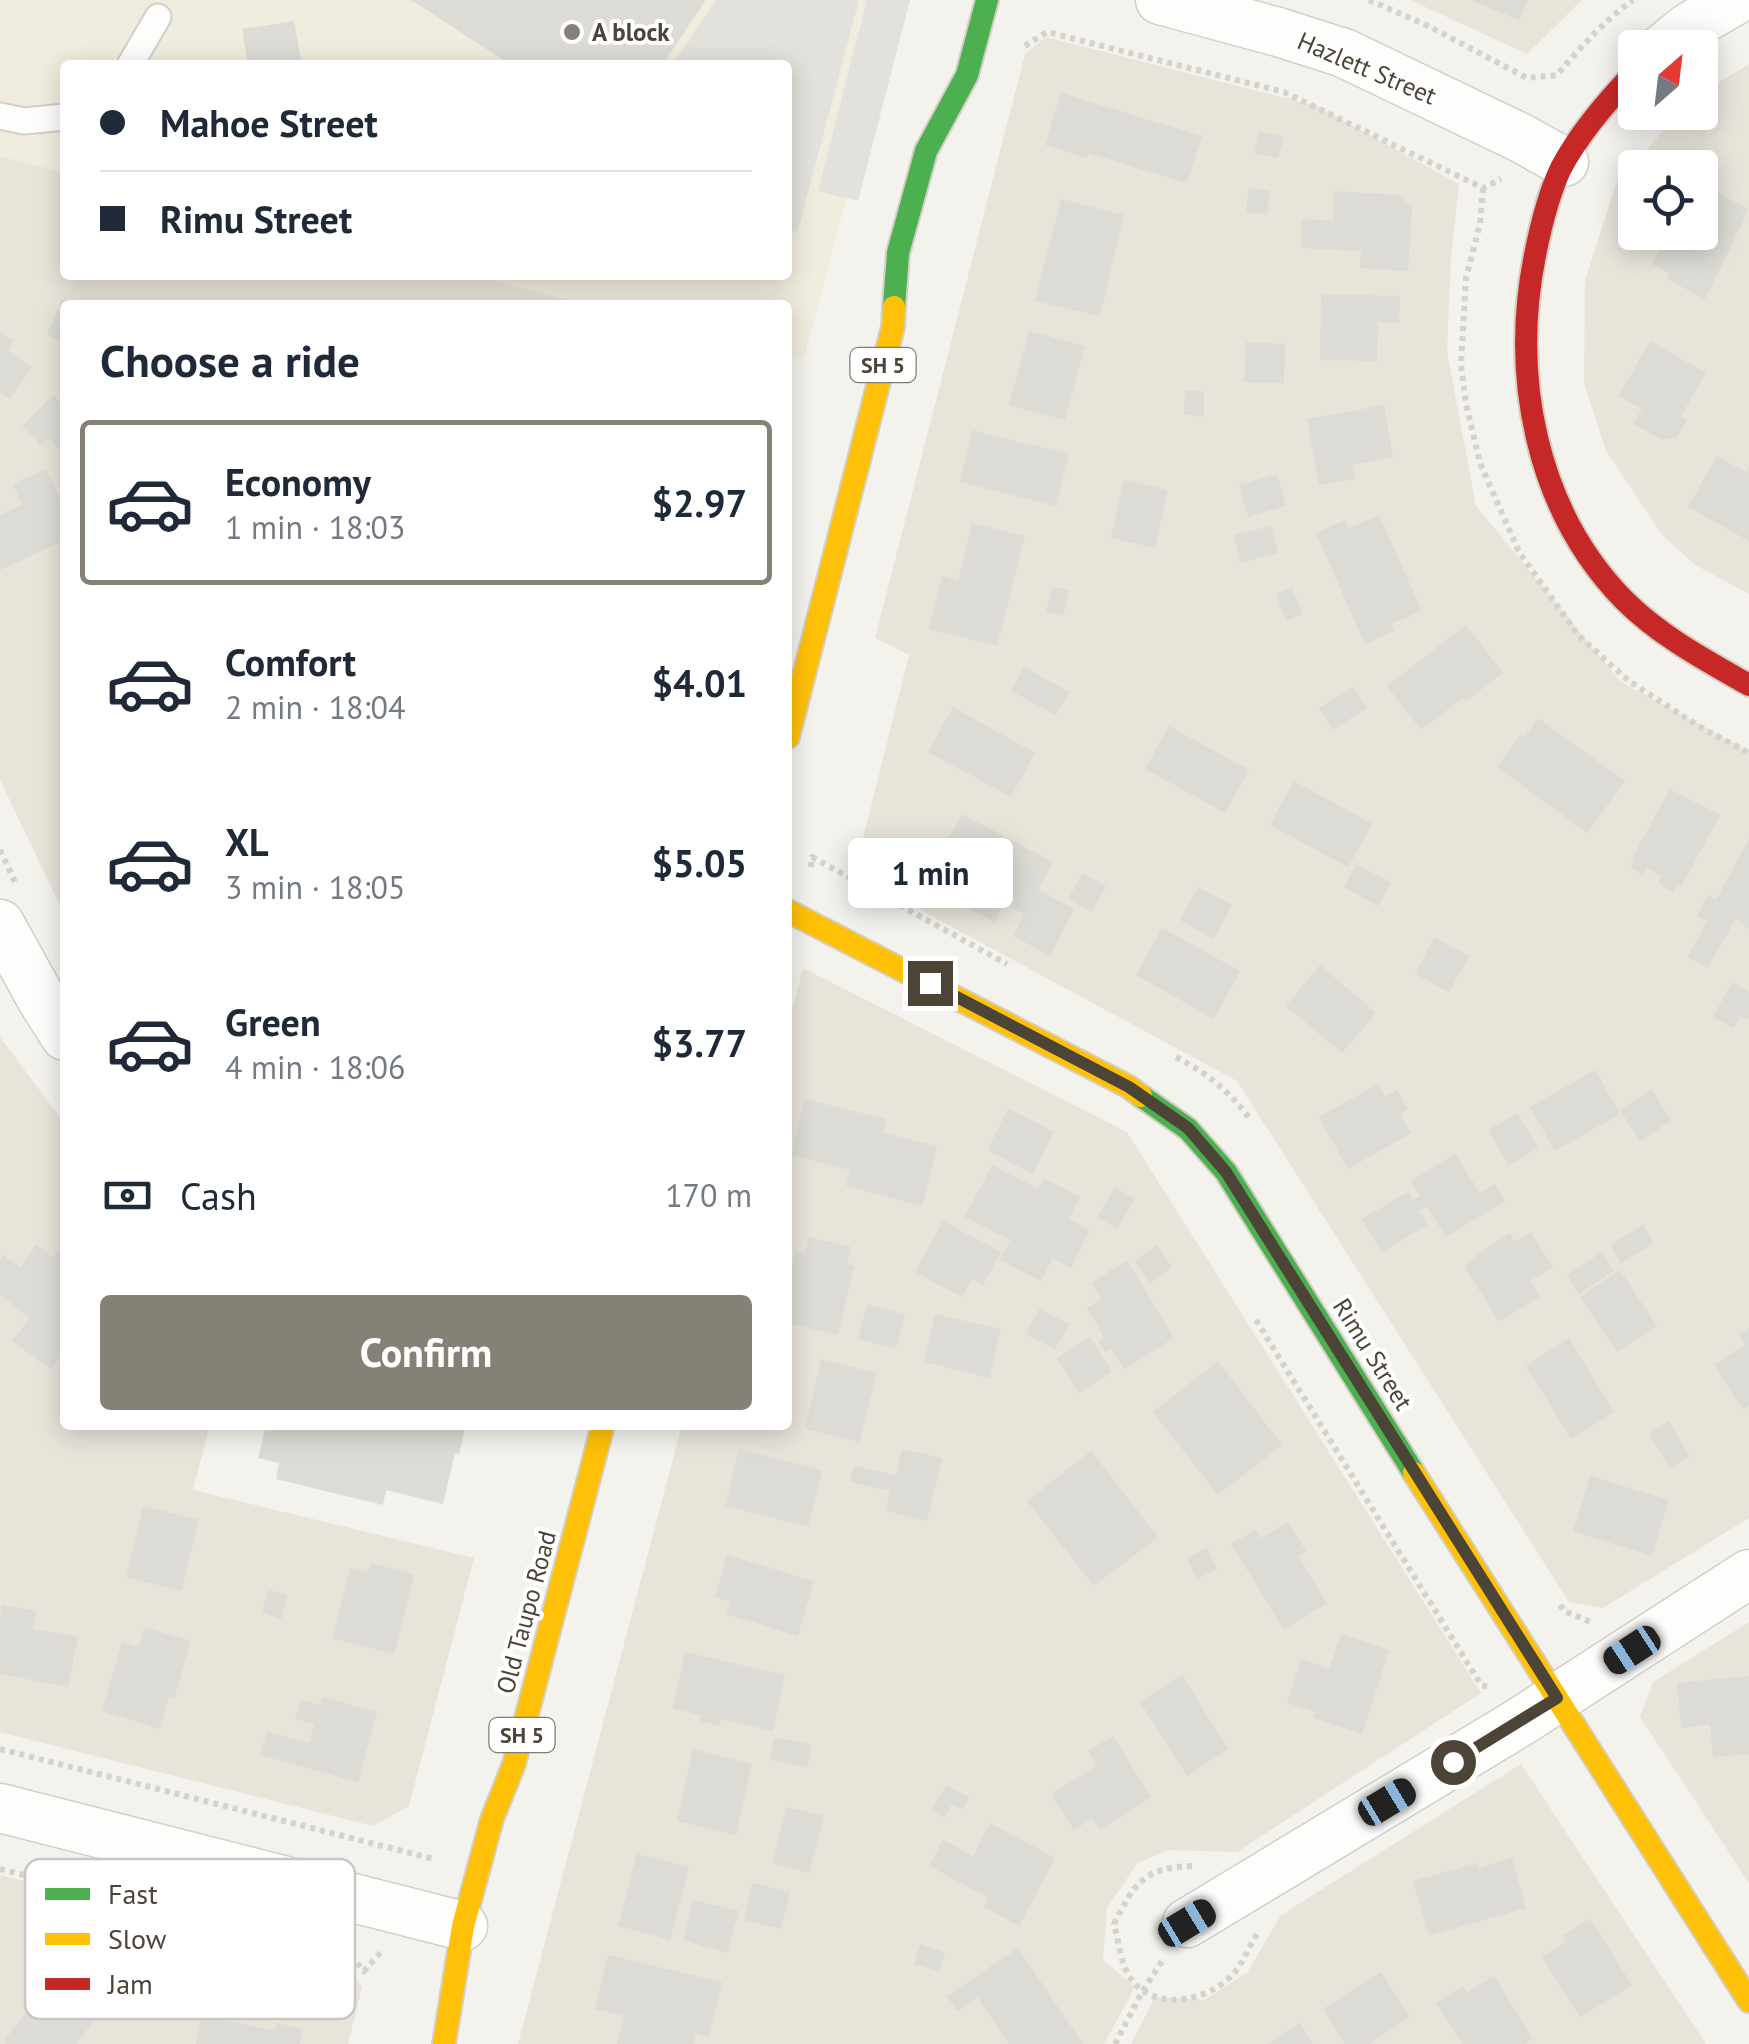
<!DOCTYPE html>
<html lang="en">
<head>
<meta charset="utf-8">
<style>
  :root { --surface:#fff; --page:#f6f6f7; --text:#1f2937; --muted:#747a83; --line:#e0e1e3; --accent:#868177 }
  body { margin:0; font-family:"PT Sans",sans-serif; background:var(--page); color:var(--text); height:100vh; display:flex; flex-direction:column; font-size:38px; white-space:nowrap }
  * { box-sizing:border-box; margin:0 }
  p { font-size:32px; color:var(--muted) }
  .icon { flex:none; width:55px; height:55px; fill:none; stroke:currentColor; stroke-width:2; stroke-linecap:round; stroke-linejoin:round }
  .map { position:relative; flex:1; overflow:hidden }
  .panel { position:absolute; left:60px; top:300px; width:732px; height:1130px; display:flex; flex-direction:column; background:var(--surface); border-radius:10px; box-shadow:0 5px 25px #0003 }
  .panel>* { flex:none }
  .top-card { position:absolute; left:60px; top:60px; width:732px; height:220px; border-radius:10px; box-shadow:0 5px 25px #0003; display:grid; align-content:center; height:220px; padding:0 40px; background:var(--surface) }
  .needle { width:65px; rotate:28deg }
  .buttons { position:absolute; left:1618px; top:30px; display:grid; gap:20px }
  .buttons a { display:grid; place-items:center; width:100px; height:100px; border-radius:10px; background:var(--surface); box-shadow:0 5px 25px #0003; font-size:50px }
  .end { position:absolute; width:45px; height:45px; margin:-22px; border:12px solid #4b4437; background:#fff; box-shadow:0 0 0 5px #fff }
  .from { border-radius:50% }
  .bubble { position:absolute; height:70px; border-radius:10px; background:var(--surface); box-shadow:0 5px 25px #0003; font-size:32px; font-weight:800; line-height:70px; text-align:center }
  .car { position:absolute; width:30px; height:60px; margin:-30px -15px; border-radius:12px; box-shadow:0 0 8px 2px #0007; background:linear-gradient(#222 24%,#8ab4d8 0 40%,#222 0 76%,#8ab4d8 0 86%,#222 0) }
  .top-card b { display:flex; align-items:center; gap:35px; height:95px; font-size:38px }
  .top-card b+b { border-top:2px solid var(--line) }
  .top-card i { width:25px; height:25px; background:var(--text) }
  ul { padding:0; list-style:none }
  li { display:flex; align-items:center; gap:30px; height:165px; margin:0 20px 15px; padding:0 20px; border:5px solid transparent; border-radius:10px }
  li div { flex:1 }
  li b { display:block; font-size:38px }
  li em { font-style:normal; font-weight:800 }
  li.current { border-color:var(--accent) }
  li>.icon { width:90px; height:90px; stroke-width:1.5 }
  h2 { padding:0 40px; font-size:45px; line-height:120px }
  .pay { display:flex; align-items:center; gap:25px; height:110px; padding:0 40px; font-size:38px }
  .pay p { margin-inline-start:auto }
  .cta { display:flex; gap:20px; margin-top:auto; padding:20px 40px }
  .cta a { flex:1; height:115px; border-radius:10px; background:var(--accent); color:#fff; font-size:40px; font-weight:800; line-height:115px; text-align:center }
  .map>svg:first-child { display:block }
  .residential { fill:#e8e4da; fill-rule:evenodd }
  .education { fill:#f1edde }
  .parking { fill:#e2e1dc }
  .building { fill:#dddbd5 }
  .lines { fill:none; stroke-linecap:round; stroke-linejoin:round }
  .lane-casing { stroke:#d1cfca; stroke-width:29 }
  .street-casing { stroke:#d1cfca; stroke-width:51 }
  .fast-casing { stroke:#d3cfc3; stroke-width:26 }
  .slow-casing { stroke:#d3cfc3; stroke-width:26 }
  .jam-casing { stroke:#d3cfc3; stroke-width:26 }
  .path { stroke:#d3d2cb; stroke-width:6; stroke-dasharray:5 5; stroke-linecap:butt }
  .lane { stroke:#fdfdfc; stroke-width:25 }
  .street { stroke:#fdfdfc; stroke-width:48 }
  .fast { stroke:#4caf50; stroke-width:22 }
  .slow { stroke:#ffc107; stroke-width:22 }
  .jam { stroke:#c62828; stroke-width:22 }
  .route { stroke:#4b4437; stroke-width:12 }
  .poi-dot { fill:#868177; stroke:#fff; stroke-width:4 }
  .labels { text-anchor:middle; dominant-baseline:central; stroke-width:8; stroke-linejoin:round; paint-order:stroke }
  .shield { fill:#fff; stroke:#817c73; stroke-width:2.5 }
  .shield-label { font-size:22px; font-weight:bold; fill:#4b4437 }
  .poi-label { font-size:25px; font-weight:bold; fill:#4b4437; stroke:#fff; text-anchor:start }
  .street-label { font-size:25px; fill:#4b4437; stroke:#fff }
  .key { fill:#fff; stroke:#c9c7c3; stroke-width:2.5 }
  .key-label { font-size:28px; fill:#4b4437 }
</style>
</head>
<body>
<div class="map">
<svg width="1749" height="2044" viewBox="0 0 1749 2044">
  <rect width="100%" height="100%" fill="#f3f2ed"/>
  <!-- residential -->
  <g class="residential">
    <path d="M1410 0H1582L1527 54Z"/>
    <path d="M1046 37 1317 106 1459 184 1451 258 1447 351 1476 506 1621 682 1749 751V1518L1603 1608 1569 1602 1237 1081 854 874 909 655 875 638 1025 54Z"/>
    <path d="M1749 64V594L1697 566 1663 536 1606 451 1584 383 1585 281 1616 184 1679 113 1700 112V94ZM1635 168H1700V232H1635Z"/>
    <path d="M0 156 65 172V275H471L589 305H65V916L0 780Z"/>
    <path d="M803 968 1127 1132 1481 1693 1237 1852 1167 1850 1137 1864 1107 1908 1103 1960 1135 1987 1104 2044H518L682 1425H788V1026Z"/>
    <path d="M0 1037 65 1124V1425H210L193 1490 474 1558 409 1806 373 1826 0 1732Z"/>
    <path d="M1749 1622V1883L1640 1717 1653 1682Z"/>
    <path d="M1521 1764 1706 2044H1131L1155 1997 1204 2000 1247 1973 1281 1915Z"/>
    <path d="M0 1875 345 1960 362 1988 348 2044H0Z"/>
  </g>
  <!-- education -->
  <path class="education" d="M0 0H899L804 359 788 355V305H589L471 275H788V65H65V172L0 156Z"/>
  <!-- parking -->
  <g class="parking">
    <path d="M716 0H859L797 234 788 228V65H672Z"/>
    <path d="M867 0H910L858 201 818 191Z"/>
  </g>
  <!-- building -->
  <g class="building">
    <path d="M411 0H706L662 65H511Z"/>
    <path d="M1471 0H1528L1519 20Z"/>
    <path d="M294 21 302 65H248L242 29Z"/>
    <path d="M1061 93 1202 136 1187 183 1088 153 1087 158 1045 145Z"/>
    <path d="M1259 131 1284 137 1278 158 1254 153Z"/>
    <path d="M1700 184 1749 209 1705 299 1667 279 1670 274 1652 264 1668 232H1700Z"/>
    <path d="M1249 188 1270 191 1267 215 1246 212Z"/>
    <path d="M1334 191 1399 195 1412 208 1408 271 1360 268 1361 251 1301 248 1302 219 1333 221Z"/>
    <path d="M1061 199 1124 215 1100 316 1035 301Z"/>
    <path d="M1321 294 1400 296 1399 323 1378 322 1377 361 1320 360Z"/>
    <path d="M62 300 74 305H65V343L47 335Z"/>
    <path d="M1029 331 1085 346 1065 420 1009 405Z"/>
    <path d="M0 332 14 341 8 350 32 367 10 399 0 392Z"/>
    <path d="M1650 341 1706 373 1681 416 1687 420 1677 437 1663 440 1633 424 1642 409 1619 396Z"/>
    <path d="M1246 342 1285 344 1284 383 1244 382Z"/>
    <path d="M1185 391H1204V417L1184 414Z"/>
    <path d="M54 395 65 407V455L49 438 41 446 22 426Z"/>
    <path d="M1384 405 1393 457 1352 465 1355 479 1319 485 1307 419Z"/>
    <path d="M972 430 1069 454 1056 506 960 482Z"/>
    <path d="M1717 456 1746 472 1749 466V541L1688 507Z"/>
    <path d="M46 469 65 510V540L0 570V515L22 505 13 484Z"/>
    <path d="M1277 474 1286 506 1248 517 1239 485Z"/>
    <path d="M1124 480 1168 490 1155 548 1111 538Z"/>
    <path d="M1379 515 1422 611 1391 624 1394 631 1365 644 1316 533 1345 520 1348 529Z"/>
    <path d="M972 523 1025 536 997 646 929 629 942 576 958 581Z"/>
    <path d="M1271 526 1278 553 1240 563 1234 535Z"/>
    <path d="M1052 587 1069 590 1063 616 1046 612Z"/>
    <path d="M1292 588 1302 614 1286 621 1276 594Z"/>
    <path d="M1466 625 1503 673 1466 701 1463 698 1421 730 1387 686Z"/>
    <path d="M1024 667 1069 692 1056 715 1011 691Z"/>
    <path d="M1353 687 1367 708 1333 730 1319 708Z"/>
    <path d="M953 707 1035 753 1011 797 928 752Z"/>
    <path d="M1538 718 1625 781 1587 833 1497 767 1520 735 1524 738Z"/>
    <path d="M1169 726 1249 770 1225 813 1145 769Z"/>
    <path d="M1294 781 1372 824 1348 867 1270 825Z"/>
    <path d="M1670 789 1720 815 1681 887 1677 885 1673 892 1658 883 1661 876 1647 868 1643 875 1631 868 1634 861 1631 860Z"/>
    <path d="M962 814 1053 862 1038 890 1074 909 1050 956 1013 936 1024 914 1004 904 994 922 941 894 959 859 942 850Z"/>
    <path d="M1749 839V929L1744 926 1745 923 1736 918 1708 968 1688 957 1707 921 1697 916 1708 895 1716 900Z"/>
    <path d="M1356 864 1391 883 1378 906 1344 887Z"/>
    <path d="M1083 873 1106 886 1092 912 1068 899Z"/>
    <path d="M1198 887 1232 905 1214 939 1180 920Z"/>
    <path d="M1162 928 1240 971 1214 1019 1136 975Z"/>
    <path d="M1434 937 1469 956 1449 992 1415 974Z"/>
    <path d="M1320 965 1376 1013 1342 1053 1286 1006Z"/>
    <path d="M1732 982 1749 992V1017L1747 1020 1740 1016 1734 1028 1713 1017Z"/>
    <path d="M1595 1070 1620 1114 1555 1151 1530 1107Z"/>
    <path d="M1378 1084 1385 1096 1397 1090 1408 1109 1400 1114 1411 1133 1348 1169 1319 1117Z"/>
    <path d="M1652 1089 1671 1121 1640 1141 1620 1110Z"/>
    <path d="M805 1099 886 1119 883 1133 937 1146 922 1206 846 1186 850 1170 791 1155Z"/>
    <path d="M1008 1108 1054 1132 1033 1174 987 1150Z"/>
    <path d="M1517 1113 1538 1148 1509 1165 1488 1130Z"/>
    <path d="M1455 1154 1480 1193 1495 1184 1505 1201 1446 1237 1427 1207 1419 1211 1427 1225 1382 1252 1362 1219 1408 1192 1413 1200 1420 1196 1411 1181Z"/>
    <path d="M992 1165 1038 1189 1044 1178 1080 1197 1069 1219 1090 1230 1071 1268 1053 1258 1041 1281 1000 1260 1010 1240 965 1217Z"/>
    <path d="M1115 1187 1135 1199 1117 1229 1097 1217Z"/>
    <path d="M943 1221 1001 1252 983 1285 972 1279 962 1297 915 1272Z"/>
    <path d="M1643 1225 1654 1243 1621 1263 1610 1245Z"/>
    <path d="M1531 1232 1553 1267 1530 1281 1540 1296 1499 1322 1464 1266 1476 1258 1475 1256 1510 1233 1515 1242Z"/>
    <path d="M809 1237 851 1247 847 1264 854 1266 838 1335 788 1323V1284L795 1252 805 1254Z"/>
    <path d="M65 1242V1350L51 1369 12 1341 30 1318 0 1295V1259L3 1255 20 1267 36 1244 53 1258Z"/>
    <path d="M1157 1245 1172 1267 1150 1283 1135 1261Z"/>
    <path d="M1602 1252 1614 1271 1579 1294 1567 1275Z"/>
    <path d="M1127 1260 1174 1338 1124 1369 1111 1348 1105 1352 1098 1341 1104 1337 1087 1308 1101 1299 1091 1283Z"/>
    <path d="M1620 1270 1657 1326 1617 1352 1580 1297Z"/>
    <path d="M867 1304 905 1314 896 1349 858 1339Z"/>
    <path d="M1039 1309 1069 1324 1055 1349 1026 1334Z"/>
    <path d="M935 1314 1001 1329 989 1378 924 1362Z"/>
    <path d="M1749 1328V1406L1743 1410 1714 1365 1745 1345 1739 1334Z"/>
    <path d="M1090 1337 1112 1372 1079 1393 1057 1358Z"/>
    <path d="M1569 1338 1614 1412 1571 1439 1526 1366Z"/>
    <path d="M821 1359 877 1373 859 1442 805 1429Z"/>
    <path d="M1218 1361 1282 1445 1218 1495 1153 1412Z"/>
    <path d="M1669 1421 1690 1456 1670 1468 1649 1434Z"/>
    <path d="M266 1425H466L459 1454 455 1453 443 1504 386 1490 383 1505 276 1479 279 1463 258 1458Z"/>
    <path d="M739 1449 822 1470 808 1527 725 1506Z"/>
    <path d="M902 1449 942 1458 927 1521 886 1511 890 1491 850 1482 854 1466 896 1475Z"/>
    <path d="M1091 1451 1158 1537 1094 1586 1027 1501Z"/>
    <path d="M1590 1476 1669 1500 1652 1556 1573 1531Z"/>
    <path d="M143 1506 199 1520 181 1591 126 1577Z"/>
    <path d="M1288 1522 1306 1551 1298 1556 1327 1603 1284 1630 1231 1544 1255 1530 1261 1538Z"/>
    <path d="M1207 1548 1217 1569 1197 1579 1187 1558Z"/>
    <path d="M727 1555 814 1581 798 1636 726 1614 730 1602 715 1597Z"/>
    <path d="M371 1563 414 1574 394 1654 332 1638 350 1568 368 1573Z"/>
    <path d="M268 1590 287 1595 281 1619 262 1613Z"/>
    <path d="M2 1605 36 1611 33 1629 78 1637 68 1687 0 1674V1616Z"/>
    <path d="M145 1627 191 1641 174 1698 169 1697 160 1729 102 1711 122 1642 139 1647Z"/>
    <path d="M1341 1634 1389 1650 1362 1734 1313 1718 1315 1712 1287 1703 1301 1659 1329 1669Z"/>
    <path d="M685 1652 785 1675 773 1731 720 1719 719 1726 700 1721 702 1716 673 1708Z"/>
    <path d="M1182 1675 1228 1749 1187 1776 1140 1702Z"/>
    <path d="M1749 1676V1754L1713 1757 1710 1725 1681 1728 1677 1683Z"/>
    <path d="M322 1697 377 1712 358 1782 260 1755 267 1732 309 1743 314 1724 295 1719 301 1700 320 1705Z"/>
    <path d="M1113 1736 1151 1797 1100 1830 1092 1819 1074 1830 1051 1794 1097 1766 1088 1751Z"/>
    <path d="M775 1737 812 1745 807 1768 769 1759Z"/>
    <path d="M693 1749 752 1764 736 1835 677 1821Z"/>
    <path d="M946 1785 969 1797 963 1810 952 1804 944 1818 932 1810Z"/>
    <path d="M786 1807 824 1816 809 1873 772 1863Z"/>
    <path d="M990 1823 1055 1858 1019 1926 984 1907 989 1898 929 1866 943 1840 973 1856Z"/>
    <path d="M637 1854 689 1867 670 1940 618 1926Z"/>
    <path d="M1512 1858 1526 1908 1429 1936 1413 1881 1478 1863 1479 1868Z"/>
    <path d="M752 1883 790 1892 781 1929 744 1920Z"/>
    <path d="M693 1900 739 1911 727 1953 683 1940Z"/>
    <path d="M1590 1919 1632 1985 1580 2017 1542 1957 1566 1942 1562 1936Z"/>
    <path d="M920 1944 945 1953 939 1971 914 1964Z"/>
    <path d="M1018 1948 1083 2044H1009L977 1997 957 2011 947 1996Z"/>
    <path d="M608 1955 722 1982 709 2037 696 2033 694 2044H617L624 2016 595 2009Z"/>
    <path d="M66 1961 112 1997 76 2044H6L3 2042Z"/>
    <path d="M1381 1972 1410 2017 1369 2044H1345L1323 2009Z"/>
    <path d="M1494 1976 1533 2039 1525 2044H1463L1436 2003 1463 1986 1467 1992Z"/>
    <path d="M202 2015 275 2031 277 2023 303 2029 300 2044H196Z"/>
    <path d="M1300 2023 1313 2044H1267Z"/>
  </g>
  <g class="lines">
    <defs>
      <g id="lane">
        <path d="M130 65 158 17"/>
        <path d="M0 116 24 121 65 117"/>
      </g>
      <g id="street">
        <path d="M1160 0 1278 32 1344 53 1521 138 1564 162"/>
        <path d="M1663 48 1689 27 1736 0"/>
        <path d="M0 924 42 1000 65 1036"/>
        <path d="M0 1808 463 1926"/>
        <path d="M1187 1923 1520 1722 1749 1574"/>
      </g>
      <g id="fast">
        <path d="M894 307 898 253 926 151 967 75 987 0"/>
        <path d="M1141 1096 1188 1129 1226 1172 1414 1473"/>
      </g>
      <g id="slow">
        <path d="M788 737 893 327 894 307"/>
        <path d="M788 911 1129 1087 1141 1096"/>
        <path d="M1414 1473 1749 2001"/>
        <path d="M444 2044 463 1926 492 1819 514 1764 603 1425"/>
      </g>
      <path id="jam" d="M1635 72C1607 101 1580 132 1561 168 1548 195 1541 225 1535 255 1511 375 1535 509 1624 600 1660 636 1705 660 1749 685"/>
    </defs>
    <!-- lane casing -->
    <use href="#lane" class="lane-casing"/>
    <!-- street casing -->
    <use href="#street" class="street-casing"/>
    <!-- fast casing -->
    <use href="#fast" class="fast-casing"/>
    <!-- slow casing -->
    <use href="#slow" class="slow-casing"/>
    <!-- jam casing -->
    <use href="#jam" class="jam-casing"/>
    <!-- path -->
    <g class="path">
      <path d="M1369 0 1426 25 1527 78 1557 75C1580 48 1604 21 1633 0"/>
      <path d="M1025 46 1047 32 1284 92 1483 188 1501 179"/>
      <path d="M1483 188 1480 224 1466 278 1461 364 1466 404 1480 463 1519 552 1578 635 1629 681 1700 727 1749 753"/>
      <path d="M0 850 15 882"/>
      <path d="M811 867 812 857 1007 964"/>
      <path d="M1176 1057C1207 1073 1229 1091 1250 1119"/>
      <path d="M1256 1320 1481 1685 1489 1687"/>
      <path d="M1560 1605 1564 1611 1593 1623"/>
      <path d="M0 1749 434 1859"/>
      <path d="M1192 1866C1144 1867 1134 1884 1114 1924 1118 1939 1120 1957 1126 1970 1145 2011 1197 2005 1227 1980 1242 1968 1247 1949 1257 1934"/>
      <path d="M0 1869 331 1951 355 1961 364 1971 382 1951"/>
      <path d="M1115 2044 1142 1992 1164 1958"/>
    </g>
    <!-- lane -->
    <use href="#lane" class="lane"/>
    <!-- street -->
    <use href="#street" class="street"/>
    <!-- fast -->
    <use href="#fast" class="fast"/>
    <!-- slow -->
    <use href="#slow" class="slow"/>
    <!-- jam -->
    <use href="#jam" class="jam"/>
  </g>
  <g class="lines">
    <!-- route -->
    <path class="route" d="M930 983 1129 1087 1188 1128 1226 1172 1557 1698 1453 1762"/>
  </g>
  <!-- markers -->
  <circle class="poi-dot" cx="572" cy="32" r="10"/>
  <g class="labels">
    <!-- shield labels -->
    <g class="shield">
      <rect x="850.5" y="348" width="65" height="34" rx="8"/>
      <rect x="489.5" y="1718" width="65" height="34" rx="8"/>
    </g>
    <g class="shield-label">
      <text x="883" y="365">SH 5</text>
      <text x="522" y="1735">SH 5</text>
    </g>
    <!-- poi labels -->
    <g class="poi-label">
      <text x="592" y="32">A block</text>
    </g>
    <!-- street labels -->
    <g class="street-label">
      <text transform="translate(1367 68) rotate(23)">Hazlett Street</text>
      <text transform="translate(1373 1354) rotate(58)">Rimu Street</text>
      <text transform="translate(526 1612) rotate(-75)">Old Taupo Road</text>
    </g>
  </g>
  <!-- legend -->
  <rect x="25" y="1859" width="330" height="160" rx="15" class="key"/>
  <rect x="45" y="1888" width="45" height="12" fill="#4caf50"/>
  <rect x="45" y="1933" width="45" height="12" fill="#ffc107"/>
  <rect x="45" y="1978" width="45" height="12" fill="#c62828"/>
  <g class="key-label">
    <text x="108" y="1904">Fast</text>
    <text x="108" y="1949">Slow</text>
    <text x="108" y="1994">Jam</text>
  </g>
</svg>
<div class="buttons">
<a><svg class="needle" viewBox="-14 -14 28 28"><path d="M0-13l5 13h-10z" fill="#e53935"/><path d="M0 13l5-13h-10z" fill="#747a83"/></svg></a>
<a><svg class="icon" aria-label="locate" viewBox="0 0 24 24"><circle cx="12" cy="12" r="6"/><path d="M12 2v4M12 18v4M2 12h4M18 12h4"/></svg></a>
</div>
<i class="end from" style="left:1453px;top:1762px"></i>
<i class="end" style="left:930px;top:983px"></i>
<div class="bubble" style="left:848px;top:838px;width:165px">1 min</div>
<i class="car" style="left:1632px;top:1650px;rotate:237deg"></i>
<i class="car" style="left:1387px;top:1802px;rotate:59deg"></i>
<i class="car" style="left:1187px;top:1923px;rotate:59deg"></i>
<div class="top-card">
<b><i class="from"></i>Mahoe Street</b>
<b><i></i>Rimu Street</b>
</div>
<section class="panel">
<h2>Choose a ride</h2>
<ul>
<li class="current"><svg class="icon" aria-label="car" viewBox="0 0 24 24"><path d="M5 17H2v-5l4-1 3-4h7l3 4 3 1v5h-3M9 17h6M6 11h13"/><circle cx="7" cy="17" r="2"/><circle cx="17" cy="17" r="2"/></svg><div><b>Economy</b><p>1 min · 18:03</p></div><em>$2.97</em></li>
<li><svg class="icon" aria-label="car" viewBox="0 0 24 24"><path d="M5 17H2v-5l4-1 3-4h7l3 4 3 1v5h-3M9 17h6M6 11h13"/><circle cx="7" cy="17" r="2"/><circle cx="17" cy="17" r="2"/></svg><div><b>Comfort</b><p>2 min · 18:04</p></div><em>$4.01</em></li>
<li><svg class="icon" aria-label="car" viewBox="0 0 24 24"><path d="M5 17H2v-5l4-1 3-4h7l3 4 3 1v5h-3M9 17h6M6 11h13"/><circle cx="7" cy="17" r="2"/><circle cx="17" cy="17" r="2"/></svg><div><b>XL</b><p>3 min · 18:05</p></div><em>$5.05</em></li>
<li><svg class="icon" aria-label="car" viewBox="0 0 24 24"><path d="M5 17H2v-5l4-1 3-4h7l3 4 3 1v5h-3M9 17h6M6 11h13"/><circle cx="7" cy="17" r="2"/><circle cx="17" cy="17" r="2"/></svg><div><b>Green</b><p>4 min · 18:06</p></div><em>$3.77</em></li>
</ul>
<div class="pay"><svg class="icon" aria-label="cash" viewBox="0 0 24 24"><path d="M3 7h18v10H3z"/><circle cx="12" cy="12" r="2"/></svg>Cash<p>170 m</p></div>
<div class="cta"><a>Confirm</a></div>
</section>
</div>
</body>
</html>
